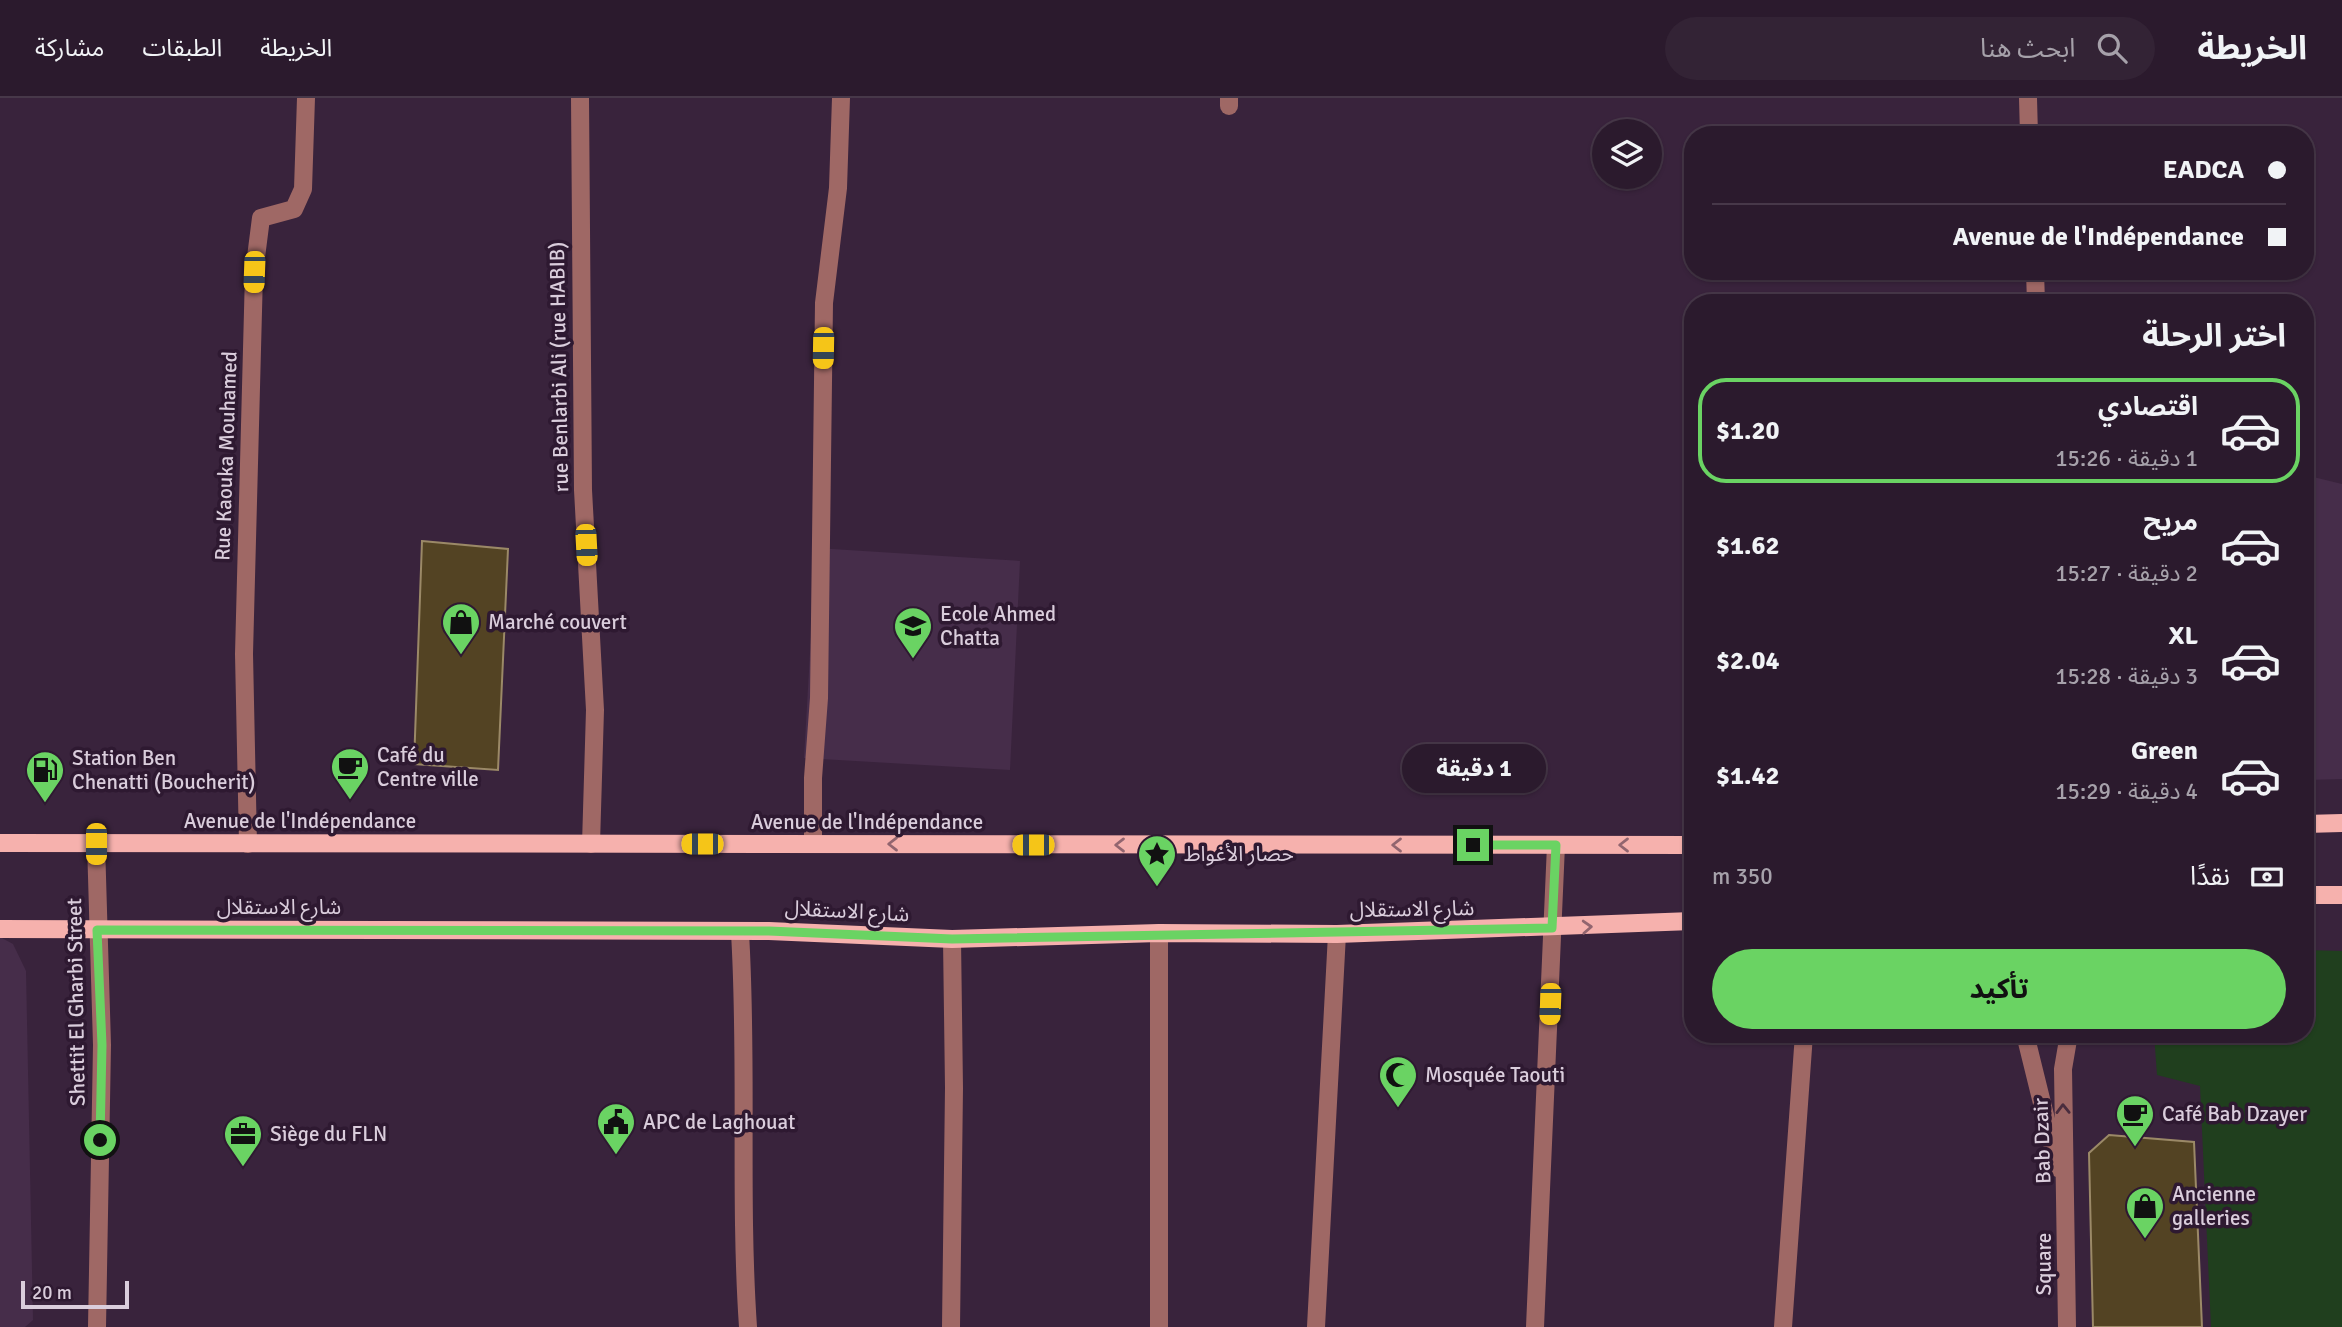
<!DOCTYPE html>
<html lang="ar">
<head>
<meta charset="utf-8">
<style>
  :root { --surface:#2b1a2d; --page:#332335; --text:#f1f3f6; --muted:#a6a1aa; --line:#473849; --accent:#6ad363 }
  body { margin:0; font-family:Signika,"Noto Sans Arabic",sans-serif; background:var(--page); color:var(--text); direction:rtl; height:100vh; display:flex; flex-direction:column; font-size:26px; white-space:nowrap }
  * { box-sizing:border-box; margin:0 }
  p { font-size:23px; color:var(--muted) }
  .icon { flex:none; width:38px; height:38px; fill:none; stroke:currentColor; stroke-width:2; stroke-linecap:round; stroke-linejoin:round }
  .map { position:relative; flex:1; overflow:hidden; direction:ltr }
  .sheet { position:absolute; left:1684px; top:196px; width:630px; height:749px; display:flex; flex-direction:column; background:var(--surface); border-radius:28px; box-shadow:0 2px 5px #0004,0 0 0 2px var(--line); direction:rtl }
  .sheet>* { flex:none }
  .guide { position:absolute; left:1684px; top:28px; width:630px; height:154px; border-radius:28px; box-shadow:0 2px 5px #0004,0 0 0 2px var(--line); direction:rtl; display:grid; align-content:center; height:154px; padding:0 28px; background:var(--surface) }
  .tools { position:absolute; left:1592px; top:21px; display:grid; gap:14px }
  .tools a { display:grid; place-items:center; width:70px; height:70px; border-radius:50%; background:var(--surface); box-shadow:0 2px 5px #0004,0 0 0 2px var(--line); font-size:35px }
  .scale { position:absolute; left:21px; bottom:18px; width:108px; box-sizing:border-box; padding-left:7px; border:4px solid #dacddc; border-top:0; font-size:19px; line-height:24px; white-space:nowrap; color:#dacddc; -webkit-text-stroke:5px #2e1931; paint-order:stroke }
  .end { position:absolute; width:32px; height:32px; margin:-16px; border:9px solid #6ad363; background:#111; box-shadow:0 0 0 4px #111 }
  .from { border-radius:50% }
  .bubble { position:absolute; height:49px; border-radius:24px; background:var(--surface); box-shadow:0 2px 5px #0004,0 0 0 2px var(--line); font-size:23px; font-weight:700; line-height:49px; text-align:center; direction:rtl }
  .car { position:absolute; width:21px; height:42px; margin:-21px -10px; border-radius:9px; box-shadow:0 0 5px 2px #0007; background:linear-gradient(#f5c518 24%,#345 0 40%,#f5c518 0 76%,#345 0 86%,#f5c518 0) }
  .guide b { display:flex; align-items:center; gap:24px; height:66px; font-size:26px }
  .guide b+b { border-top:2px solid var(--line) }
  .guide i { width:18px; height:18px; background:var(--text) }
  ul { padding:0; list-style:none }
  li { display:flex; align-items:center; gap:21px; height:105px; margin:0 14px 10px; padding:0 14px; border:4px solid transparent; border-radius:28px }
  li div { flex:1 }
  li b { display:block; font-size:26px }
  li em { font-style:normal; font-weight:700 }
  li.active { border-color:var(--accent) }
  li>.icon { width:63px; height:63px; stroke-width:1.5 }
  h2 { padding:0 28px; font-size:32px; line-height:84px }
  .pay { display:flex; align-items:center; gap:18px; height:77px; padding:0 28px; font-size:26px }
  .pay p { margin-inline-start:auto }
  .action { display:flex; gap:14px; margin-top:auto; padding:14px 28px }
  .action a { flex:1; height:80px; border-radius:42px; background:var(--accent); color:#111; font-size:28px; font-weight:700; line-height:80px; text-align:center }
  header { display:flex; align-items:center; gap:42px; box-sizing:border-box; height:98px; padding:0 35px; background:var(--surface); border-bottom:2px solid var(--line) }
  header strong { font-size:33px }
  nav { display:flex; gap:38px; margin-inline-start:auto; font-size:24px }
  .search { width:490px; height:63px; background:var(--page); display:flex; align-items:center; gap:18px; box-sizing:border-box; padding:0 24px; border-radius:38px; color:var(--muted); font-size:26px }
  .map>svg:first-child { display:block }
  .built { fill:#462d4a }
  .green { fill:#203f1e }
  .building { fill:#534323; stroke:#9b8967; stroke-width:2 }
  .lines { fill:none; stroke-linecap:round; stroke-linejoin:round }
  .minor { stroke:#9f6865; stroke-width:18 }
  .major { stroke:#f6b1ad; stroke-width:18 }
  .oneway { stroke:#92656f }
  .oneway2 { stroke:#4a2d3e }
  .route { stroke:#6ad363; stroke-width:9 }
  .labels { text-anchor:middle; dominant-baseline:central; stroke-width:7; stroke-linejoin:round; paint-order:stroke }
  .street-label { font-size:21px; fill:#dacddc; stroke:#2e1931 }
  .poi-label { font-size:21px; fill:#dacddc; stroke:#2e1931; text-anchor:start }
</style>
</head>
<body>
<header>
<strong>الخريطة</strong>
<div class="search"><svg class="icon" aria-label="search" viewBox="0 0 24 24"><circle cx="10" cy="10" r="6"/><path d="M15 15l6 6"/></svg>ابحث هنا</div>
<nav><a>الخريطة</a><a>الطبقات</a><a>مشاركة</a></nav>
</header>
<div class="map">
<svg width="2342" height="1229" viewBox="0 0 2342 1229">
  <rect width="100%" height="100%" fill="#39233c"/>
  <!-- built -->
  <g class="built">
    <path d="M2305 377 2342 386V681L2305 682Z"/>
    <path d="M816 450 1020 463 1010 672 804 660Z"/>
    <path d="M0 839 13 846 26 873 33 1222 25 1229H0Z"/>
  </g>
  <!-- green -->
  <path class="green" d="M2305 852 2342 853V1229H2211L2200 988 2157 977 2154 936H2305Z"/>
  <!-- building -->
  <g class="building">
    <path d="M422 443 508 451 498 672 414 666Z"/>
    <path d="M2109 1037 2194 1044 2202 1229H2093L2089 1055Z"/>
  </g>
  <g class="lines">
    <!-- minor -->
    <g class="minor">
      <path d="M580 0 583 392 595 612 591 746"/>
      <path d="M2028 0 2029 37"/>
      <path d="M1229 8V0"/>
      <path d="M2035 173 2036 205"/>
      <path d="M96 745 102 947 97 1229"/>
      <path d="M248 746 244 556 254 175 261 120 294 111 303 91 306 0"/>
      <path d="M813 746V680L819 600 824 205 838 90 841 0"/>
      <path d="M740 835C748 966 739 1098 748 1229"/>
      <path d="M2025 936 2058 1070"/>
      <path d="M951 1229 954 990 952 841"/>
      <path d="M1159 1229V835"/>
      <path d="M1316 1229 1337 836"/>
      <path d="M1535 1229 1556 747"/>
      <path d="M1783 1229 1804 936"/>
      <path d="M2067 1229 2063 971 2069 936"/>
    </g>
    <!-- major -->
    <g class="major">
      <path d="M2305 726 2342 725"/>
      <path d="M0 745 1692 747"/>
      <path d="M2305 797H2342"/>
      <path d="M0 831 769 833 952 841 1159 835 1337 836 1692 823"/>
    </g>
  </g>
  <!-- one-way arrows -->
  <defs><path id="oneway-chevron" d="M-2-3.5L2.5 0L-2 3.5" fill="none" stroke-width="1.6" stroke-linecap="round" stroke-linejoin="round" transform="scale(1.75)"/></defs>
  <g class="oneway">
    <use href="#oneway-chevron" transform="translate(893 746) rotate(-180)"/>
    <use href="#oneway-chevron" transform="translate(1120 747) rotate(-180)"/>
    <use href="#oneway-chevron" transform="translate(1397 747) rotate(-180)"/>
    <use href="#oneway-chevron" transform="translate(1624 747) rotate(-180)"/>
    <use href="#oneway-chevron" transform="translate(1587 829) rotate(-3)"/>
  </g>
  <use class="oneway2" href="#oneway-chevron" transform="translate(2063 1011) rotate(-91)"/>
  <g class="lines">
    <!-- route -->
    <path class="route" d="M100 1042 102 947 97 832 769 833 952 841 1552 830 1556 747H1473"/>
  </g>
  <!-- icons -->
  <defs>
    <symbol id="shop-pin" viewBox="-11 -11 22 30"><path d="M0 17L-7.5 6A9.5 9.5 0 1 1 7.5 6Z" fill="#6ad363" stroke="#2e1931"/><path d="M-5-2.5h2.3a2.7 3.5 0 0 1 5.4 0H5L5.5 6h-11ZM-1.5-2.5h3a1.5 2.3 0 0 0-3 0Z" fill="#111"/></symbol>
    <symbol id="school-pin" viewBox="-11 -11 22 30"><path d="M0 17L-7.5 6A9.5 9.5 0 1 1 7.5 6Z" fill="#6ad363" stroke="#2e1931"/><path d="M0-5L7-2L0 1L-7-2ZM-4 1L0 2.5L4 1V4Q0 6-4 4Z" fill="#111"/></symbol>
    <symbol id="cafe-pin" viewBox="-11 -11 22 30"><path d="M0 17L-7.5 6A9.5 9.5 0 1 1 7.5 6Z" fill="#6ad363" stroke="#2e1931"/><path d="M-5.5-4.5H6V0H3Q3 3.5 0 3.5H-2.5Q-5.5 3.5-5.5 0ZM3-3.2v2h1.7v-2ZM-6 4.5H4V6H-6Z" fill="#111"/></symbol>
    <symbol id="fuel-pin" viewBox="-11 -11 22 30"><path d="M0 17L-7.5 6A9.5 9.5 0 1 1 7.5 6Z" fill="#6ad363" stroke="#2e1931"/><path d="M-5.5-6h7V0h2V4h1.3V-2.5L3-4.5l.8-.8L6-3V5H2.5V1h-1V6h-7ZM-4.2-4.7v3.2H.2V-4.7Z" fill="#111"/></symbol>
    <symbol id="sight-pin" viewBox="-11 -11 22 30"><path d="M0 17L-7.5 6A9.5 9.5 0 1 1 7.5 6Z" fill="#6ad363" stroke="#2e1931"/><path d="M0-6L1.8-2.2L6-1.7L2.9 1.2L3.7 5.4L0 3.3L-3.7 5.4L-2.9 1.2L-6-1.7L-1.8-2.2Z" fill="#111"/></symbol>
    <symbol id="mosque-pin" viewBox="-11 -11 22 30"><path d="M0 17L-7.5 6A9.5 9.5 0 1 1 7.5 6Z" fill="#6ad363" stroke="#2e1931"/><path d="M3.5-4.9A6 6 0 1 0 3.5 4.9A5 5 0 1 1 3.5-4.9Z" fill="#111"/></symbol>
    <symbol id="civic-pin" viewBox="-11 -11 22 30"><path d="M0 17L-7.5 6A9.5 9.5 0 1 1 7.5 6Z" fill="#6ad363" stroke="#2e1931"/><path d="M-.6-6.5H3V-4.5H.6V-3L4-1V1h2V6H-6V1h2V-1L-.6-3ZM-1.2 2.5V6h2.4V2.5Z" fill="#111"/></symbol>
    <symbol id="office-pin" viewBox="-11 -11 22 30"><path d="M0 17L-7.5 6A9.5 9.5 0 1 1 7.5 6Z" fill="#6ad363" stroke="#2e1931"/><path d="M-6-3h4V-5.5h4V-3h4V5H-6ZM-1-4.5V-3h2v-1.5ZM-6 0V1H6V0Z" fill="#111"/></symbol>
  </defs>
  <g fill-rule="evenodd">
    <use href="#shop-pin" x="439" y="502" width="44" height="60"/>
    <use href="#school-pin" x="891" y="506" width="44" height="60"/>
    <use href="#cafe-pin" x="328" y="647" width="44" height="60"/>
    <use href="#fuel-pin" x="23" y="650" width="44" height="60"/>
    <use href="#sight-pin" x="1135" y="734" width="44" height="60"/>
    <use href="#mosque-pin" x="1376" y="955" width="44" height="60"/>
    <use href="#cafe-pin" x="2113" y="994" width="44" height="60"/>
    <use href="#civic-pin" x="594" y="1002" width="44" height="60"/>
    <use href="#office-pin" x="221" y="1014" width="44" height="60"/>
    <use href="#shop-pin" x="2123" y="1086" width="44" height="60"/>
  </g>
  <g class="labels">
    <!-- street labels -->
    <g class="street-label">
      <text transform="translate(559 269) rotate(-91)">rue Benlarbi Ali (rue HABIB)</text>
      <text transform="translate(226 358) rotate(-88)">Rue Kaouka Mouhamed</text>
      <text x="300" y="723">Avenue de l'Indépendance</text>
      <text x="867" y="724">Avenue de l'Indépendance</text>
      <text x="279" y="809">شارع الاستقلال</text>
      <text transform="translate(1412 811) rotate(-1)">شارع الاستقلال</text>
      <text transform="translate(847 813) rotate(3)">شارع الاستقلال</text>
      <text transform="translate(76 904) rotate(-91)">Shettit El Gharbi Street</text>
      <text transform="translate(2042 1043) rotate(-92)">Bab Dzair</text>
      <text transform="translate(2044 1166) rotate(-90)">Square</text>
    </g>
    <!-- poi labels -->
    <g class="poi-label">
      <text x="940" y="516">Ecole Ahmed<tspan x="940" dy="24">Chatta</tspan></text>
      <text x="488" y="524">Marché couvert</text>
      <text x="377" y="657">Café du<tspan x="377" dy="24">Centre ville</tspan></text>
      <text x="72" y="660">Station Ben<tspan x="72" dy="24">Chenatti (Boucherit)</tspan></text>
      <text x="1184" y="756">حصار الأغواط</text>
      <text x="1425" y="977">Mosquée Taouti</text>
      <text x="2162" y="1016">Café Bab Dzayer</text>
      <text x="643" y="1024">APC de Laghouat</text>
      <text x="270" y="1036">Siège du FLN</text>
      <text x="2172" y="1096">Ancienne<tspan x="2172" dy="24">galleries</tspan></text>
    </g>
  </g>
</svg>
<div class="tools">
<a><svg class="icon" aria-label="layers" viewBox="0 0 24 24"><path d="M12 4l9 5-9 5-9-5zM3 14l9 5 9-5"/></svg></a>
</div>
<div class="scale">20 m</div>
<i class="end from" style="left:100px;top:1042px"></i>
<i class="end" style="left:1473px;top:747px"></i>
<div class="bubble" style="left:1402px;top:646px;width:144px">1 دقيقة</div>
<i class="car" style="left:254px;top:174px;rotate:182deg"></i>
<i class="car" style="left:823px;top:250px;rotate:181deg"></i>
<i class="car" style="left:586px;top:447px;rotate:177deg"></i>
<i class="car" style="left:96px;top:746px;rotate:180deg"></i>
<i class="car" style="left:702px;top:746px;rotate:270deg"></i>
<i class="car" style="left:1033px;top:747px;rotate:270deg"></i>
<i class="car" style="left:1550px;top:906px;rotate:182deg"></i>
<div class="guide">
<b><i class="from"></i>EADCA</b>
<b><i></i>Avenue de l'Indépendance</b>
</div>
<section class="sheet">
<h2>اختر الرحلة</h2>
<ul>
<li class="active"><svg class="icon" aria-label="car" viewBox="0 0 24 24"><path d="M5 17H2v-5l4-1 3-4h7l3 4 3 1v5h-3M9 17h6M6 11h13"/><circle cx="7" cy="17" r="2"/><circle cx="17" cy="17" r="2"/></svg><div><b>اقتصادي</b><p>1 دقيقة · 15:26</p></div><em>$1.20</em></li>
<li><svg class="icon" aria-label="car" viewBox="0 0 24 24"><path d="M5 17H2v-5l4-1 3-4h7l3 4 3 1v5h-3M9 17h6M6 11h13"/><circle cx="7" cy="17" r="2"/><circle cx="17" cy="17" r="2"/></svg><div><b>مريح</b><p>2 دقيقة · 15:27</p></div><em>$1.62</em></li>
<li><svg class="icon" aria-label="car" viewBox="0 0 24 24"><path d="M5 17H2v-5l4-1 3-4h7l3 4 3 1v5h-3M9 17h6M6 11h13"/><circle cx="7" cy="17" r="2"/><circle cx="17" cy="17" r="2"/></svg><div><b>XL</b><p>3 دقيقة · 15:28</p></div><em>$2.04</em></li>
<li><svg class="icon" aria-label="car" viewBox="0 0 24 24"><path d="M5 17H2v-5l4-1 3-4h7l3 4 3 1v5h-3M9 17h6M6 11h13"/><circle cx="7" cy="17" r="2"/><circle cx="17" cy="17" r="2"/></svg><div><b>Green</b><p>4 دقيقة · 15:29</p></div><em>$1.42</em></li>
</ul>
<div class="pay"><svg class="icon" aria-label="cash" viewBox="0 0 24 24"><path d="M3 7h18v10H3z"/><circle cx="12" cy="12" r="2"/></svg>نقدًا<p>350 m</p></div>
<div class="action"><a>تأكيد</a></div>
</section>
</div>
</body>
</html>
